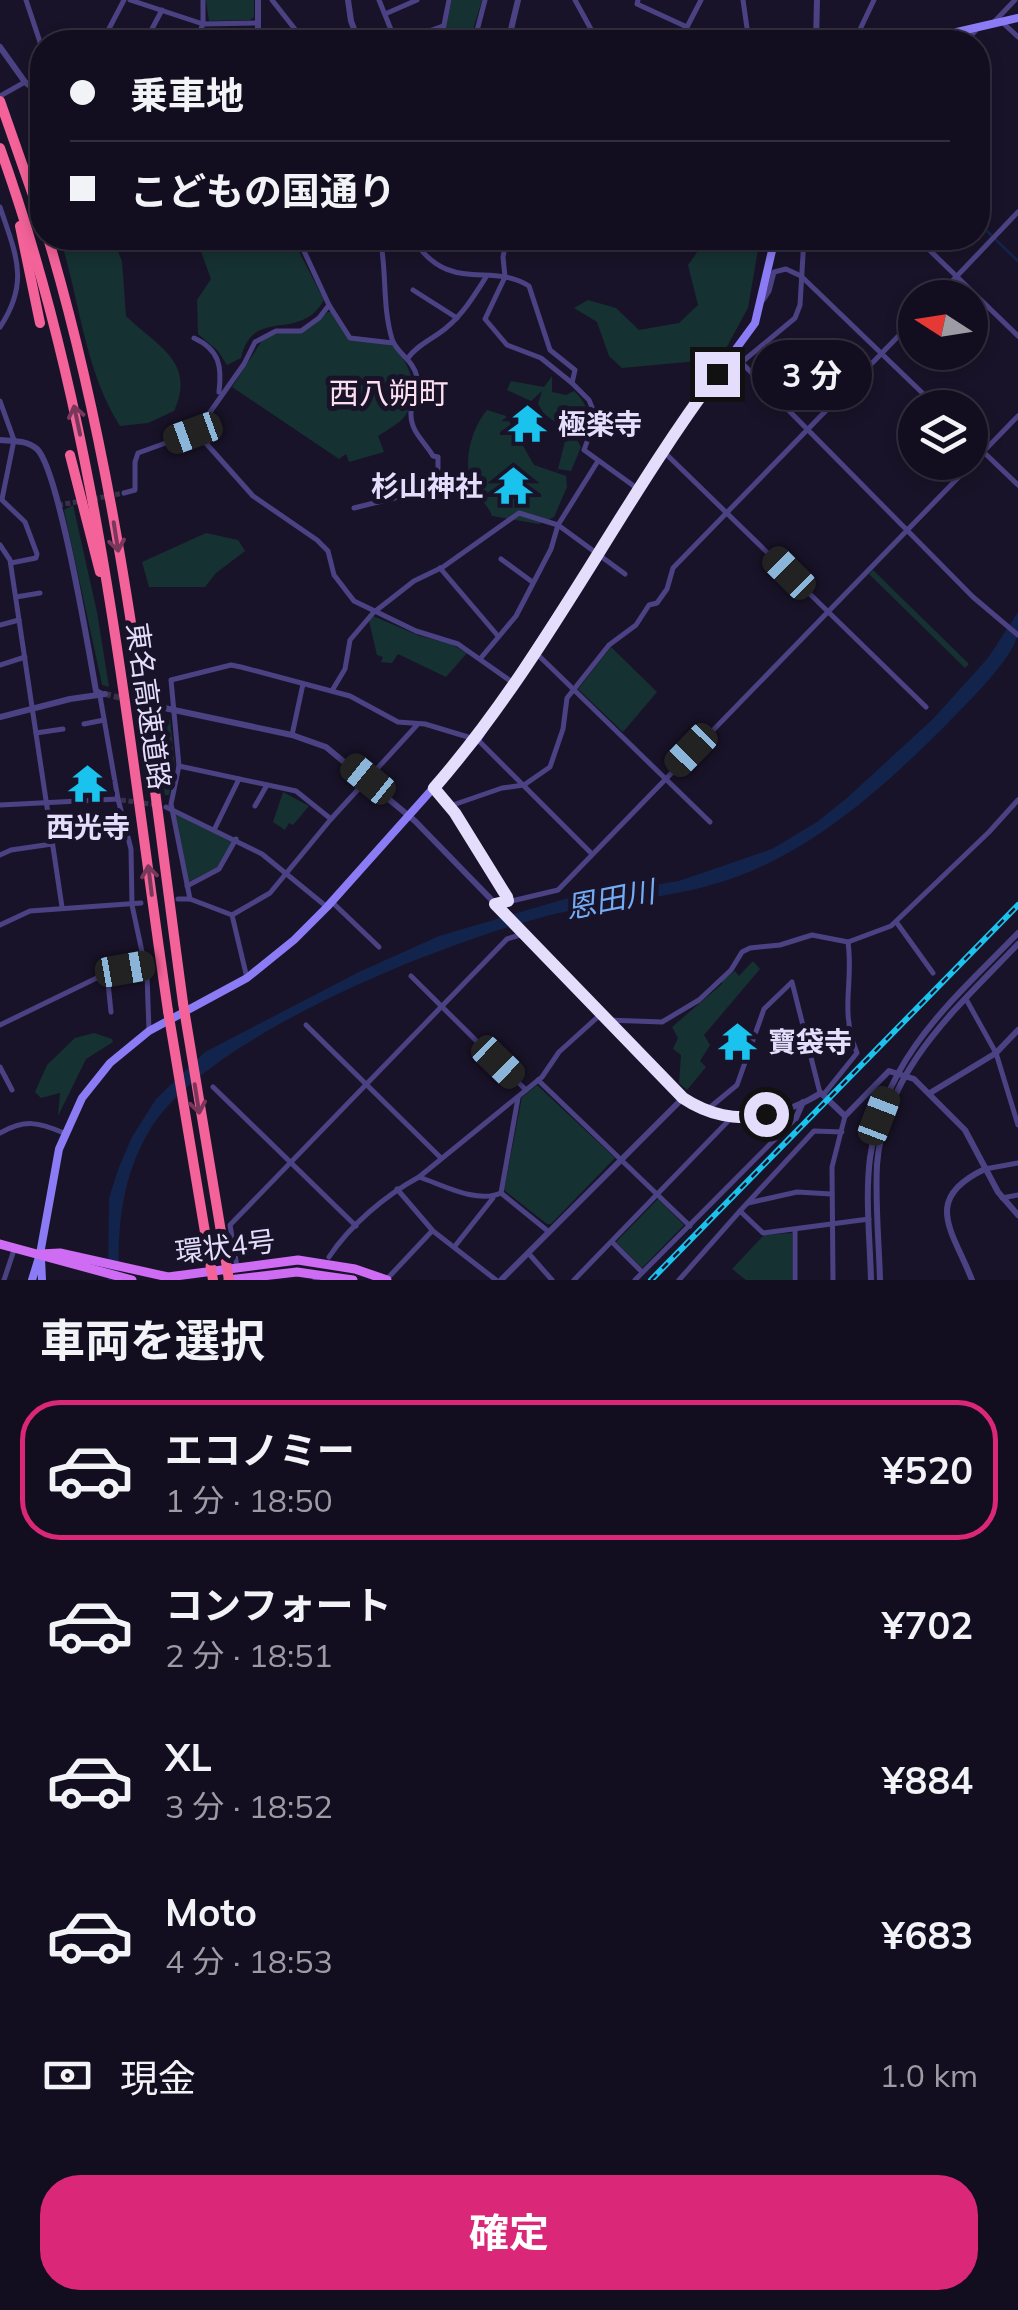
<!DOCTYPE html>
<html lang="ja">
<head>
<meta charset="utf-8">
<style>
  :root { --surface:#130e1f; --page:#201c2c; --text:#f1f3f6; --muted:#9d9ca4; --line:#322e3d; --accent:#db2777 }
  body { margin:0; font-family:Mulish,"Noto Sans JP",sans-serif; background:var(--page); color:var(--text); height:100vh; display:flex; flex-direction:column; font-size:38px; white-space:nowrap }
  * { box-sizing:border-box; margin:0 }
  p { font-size:32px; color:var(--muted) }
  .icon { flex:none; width:55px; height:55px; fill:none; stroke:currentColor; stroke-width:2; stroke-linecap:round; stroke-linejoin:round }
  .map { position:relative; height:1280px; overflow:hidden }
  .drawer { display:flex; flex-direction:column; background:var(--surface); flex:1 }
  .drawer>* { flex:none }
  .banner { position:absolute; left:30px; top:30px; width:960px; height:220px; border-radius:40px; box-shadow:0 5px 15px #0003,0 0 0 2px var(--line); display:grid; align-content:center; height:220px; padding:0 40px; background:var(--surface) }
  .needle { width:65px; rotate:282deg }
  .controls { position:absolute; left:898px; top:280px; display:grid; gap:20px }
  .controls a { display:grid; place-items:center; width:90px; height:90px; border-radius:50%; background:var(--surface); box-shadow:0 5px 15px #0003,0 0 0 2px var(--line); font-size:50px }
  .end { position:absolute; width:45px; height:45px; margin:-22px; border:12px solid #e4ddfc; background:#111; box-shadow:0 0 0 5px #111 }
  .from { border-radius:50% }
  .bubble { position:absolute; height:70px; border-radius:35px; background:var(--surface); box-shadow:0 5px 15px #0003,0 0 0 2px var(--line); font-size:32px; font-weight:700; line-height:70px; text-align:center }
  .car { position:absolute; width:30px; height:60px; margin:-30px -15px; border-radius:12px; box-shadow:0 0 8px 2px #0007; background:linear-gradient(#222 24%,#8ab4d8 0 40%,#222 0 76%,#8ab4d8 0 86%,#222 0) }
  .banner b { display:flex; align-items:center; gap:35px; height:95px; font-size:38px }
  .banner b+b { border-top:2px solid var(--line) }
  .banner i { width:25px; height:25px; background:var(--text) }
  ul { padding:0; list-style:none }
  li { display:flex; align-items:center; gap:30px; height:140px; margin:0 20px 15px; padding:0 20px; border:5px solid transparent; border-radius:40px }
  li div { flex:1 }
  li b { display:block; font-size:38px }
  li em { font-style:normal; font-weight:700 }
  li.active { border-color:var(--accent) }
  li>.icon { width:90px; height:90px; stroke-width:1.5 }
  h2 { padding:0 40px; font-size:45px; line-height:120px }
  .pay { display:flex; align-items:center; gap:25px; height:110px; padding:0 40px; font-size:38px }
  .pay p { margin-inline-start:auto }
  .button { display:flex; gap:20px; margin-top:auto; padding:20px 40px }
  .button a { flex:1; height:115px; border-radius:40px; background:var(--accent); color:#fff; font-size:40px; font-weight:700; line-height:115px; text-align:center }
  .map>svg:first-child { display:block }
  .green { fill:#163132 }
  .water { fill:#13244c }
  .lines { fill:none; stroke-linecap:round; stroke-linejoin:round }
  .stream { stroke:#13244c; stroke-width:2.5 }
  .minor-tunnel { stroke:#373149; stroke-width:5; stroke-dasharray:5 2.5; stroke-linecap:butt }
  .tertiary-tunnel { stroke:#373149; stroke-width:6; stroke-dasharray:6 3; stroke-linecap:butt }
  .minor { stroke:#4b4284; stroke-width:5 }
  .tertiary { stroke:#4b4284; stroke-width:6 }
  .secondary { stroke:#8b7cf5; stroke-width:8 }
  .primary { stroke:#ce6df3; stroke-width:9 }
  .motorway { stroke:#f36299; stroke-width:10 }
  .rail-casing { stroke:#19c3ed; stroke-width:6 }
  .rail { stroke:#191329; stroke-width:2.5; stroke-dasharray:8; stroke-linecap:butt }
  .motorway-bridge { stroke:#f36299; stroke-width:10 }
  .oneway { stroke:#7b375b }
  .route { stroke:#e4ddfc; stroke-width:12 }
  .labels { text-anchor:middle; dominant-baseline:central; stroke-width:10; stroke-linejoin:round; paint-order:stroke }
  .poi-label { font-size:28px; font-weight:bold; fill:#e4ddfc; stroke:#191329; text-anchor:start }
  .street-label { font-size:28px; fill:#e4ddfc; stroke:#191329 }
  .neighbourhood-label { font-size:30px; fill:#fcdfef; stroke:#191329 }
  .water-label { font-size:30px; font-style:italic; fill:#74acf4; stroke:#191329 }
</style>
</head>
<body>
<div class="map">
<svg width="1018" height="1280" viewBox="0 0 1018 1280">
  <rect width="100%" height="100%" fill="#191329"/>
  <!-- green -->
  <g class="green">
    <path d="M206 0H254V17L250 20 209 21Z"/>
    <path d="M452 0H482L471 36 445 28Z"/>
    <path d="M60 238H112L122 261 126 316C155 345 197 361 174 411L148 423 120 426C84 369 80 301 60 238Z"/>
    <path d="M196 238H292L324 300C299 344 253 305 241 358L227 365 218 351 198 334 197 300 211 279Z"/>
    <path d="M707 238H760L748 308 720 359 622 368 609 356 597 322 574 308 588 300 616 308 639 330 679 323 698 305 688 265Z"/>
    <path d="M328 312H334L352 338 394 346C410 366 422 391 405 416 400 423 386 431 378 436L384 452 349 462 346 454 339 459 232 387 263 339 278 333H302Z"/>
    <path d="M552 376V392L566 395 574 391C583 399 593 415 587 428 585 433 580 436 577 440L581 447 571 471 558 469 568 429 546 417 538 404 542 391 531 401 507 390 511 381 544 387Z"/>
    <path d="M487 410 506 416 534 465 566 476 567 487 554 517 539 524 492 516C488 505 479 498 474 488 461 465 471 429 487 410Z"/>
    <path d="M73 505 97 612 109 687 102 685 100 675 64 510Z"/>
    <path d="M206 533 238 540 245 551 216 573 205 587H149L142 562Z"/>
    <path d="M873 570 969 664 965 668 869 574Z"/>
    <path d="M373 616 420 636 451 644 467 653 446 677 398 654 392 663 381 662 383 657 377 655 369 621Z"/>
    <path d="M611 647 657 692 623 732 578 689Z"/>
    <path d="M166 717 170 720 175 767 169 795H165L154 726Z"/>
    <path d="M283 792 309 806 293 825 289 823 285 830 273 822Z"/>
    <path d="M174 813 234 840 218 867 188 882Z"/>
    <path d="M753 961 760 969 704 1035 710 1045 700 1061 706 1067 687 1090 679 1083 681 1055 673 1049 678 1038 672 1027 722 984 721 981 735 971 739 976Z"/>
    <path d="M94 1033 112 1039 113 1042 86 1059 58 1116 60 1093 41 1098 35 1092 47 1065 75 1038Z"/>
    <path d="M537 1085 615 1158 551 1224H547L504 1190 522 1097Z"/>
    <path d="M658 1199 684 1225 642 1268 616 1242Z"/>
    <path d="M792 1233V1280H746L732 1269 764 1235Z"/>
  </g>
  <!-- water -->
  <path class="water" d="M1018 612C1018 618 1018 628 1018 634 1012 660 967 703 948 723 887 784 818 847 736 877 679 898 618 900 559 913 452 938 209 1034 151 1128 122 1175 117 1226 119 1280H108L109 1198 119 1167 132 1137 156 1099 205 1052 359 972 439 936 565 899 679 881 772 849 817 822 847 798 933 719 988 658Z"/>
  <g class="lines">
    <!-- stream -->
    <g class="stream">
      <path d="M978 222 991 235"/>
      <path d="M996 240 1018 261"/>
    </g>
    <!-- minor-tunnel -->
    <g class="minor-tunnel">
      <path d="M93 499 124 493"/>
      <path d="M58 505 82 501"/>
      <path d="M121 800 158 805"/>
    </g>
    <!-- tertiary-tunnel -->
    <path class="tertiary-tunnel" d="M105 694 155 706"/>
    <!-- minor -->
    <g class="minor">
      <path d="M26 0 42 48"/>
      <path d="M130 0 203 24 258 23"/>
      <path d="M272 0 305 42"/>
      <path d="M379 0 396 42"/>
      <path d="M449 0 443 30 475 39"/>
      <path d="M575 0 598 42"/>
      <path d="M638 0 637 4 687 27 701 0"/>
      <path d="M743 0 749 42"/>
      <path d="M385 14 417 0"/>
      <path d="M1002 22 1018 37"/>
      <path d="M993 23 1015 0"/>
      <path d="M102 42 124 0"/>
      <path d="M145 42 162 10"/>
      <path d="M195 42 203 24V0"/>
      <path d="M398 42 443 26"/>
      <path d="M474 42 485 0"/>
      <path d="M854 42 874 0"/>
      <path d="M965 42 978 28"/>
      <path d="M0 96 25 82"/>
      <path d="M0 207C16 255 30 282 0 327"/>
      <path d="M298 238 329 305 350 338 393 343"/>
      <path d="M412 238C450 296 489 261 529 286L550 350 575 370 572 383"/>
      <path d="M507 238 503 257 505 277 485 319 507 345 541 358 572 383 589 400 596 417 584 450 638 489"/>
      <path d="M917 238 1018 336"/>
      <path d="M413 290 457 318"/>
      <path d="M936 298 1018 212"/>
      <path d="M763 300 769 291 774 272 786 269 801 276 938 408"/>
      <path d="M194 338C220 350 222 367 219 392"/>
      <path d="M733 354 973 597 1018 635"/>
      <path d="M408 358C418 344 433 339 446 328 463 314 474 296 486 277"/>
      <path d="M742 362 795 318 800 305 804 238"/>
      <path d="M0 401 14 440 2 499"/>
      <path d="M196 432 253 496 317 540 328 551 334 575 354 601 416 631 458 644 512 682"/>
      <path d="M970 439 1018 485"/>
      <path d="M663 451 926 707"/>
      <path d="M598 461 558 525 625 574"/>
      <path d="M124 493 135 490V462L138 453 196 432 244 364 255 342 276 331H301L319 318 329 305"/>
      <path d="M2 500 25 522 37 554 36 558 11 563"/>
      <path d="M354 508 431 489 438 480V457L433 456C425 442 411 432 411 415 410 402 419 391 417 377 413 359 397 354 392 339 382 306 387 270 380 238"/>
      <path d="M0 545 10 560 62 907"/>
      <path d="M501 559 531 581"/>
      <path d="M440 568 498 636"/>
      <path d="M16 597 40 593"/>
      <path d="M0 625 19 620"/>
      <path d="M534 651 710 822"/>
      <path d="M0 665 25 657"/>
      <path d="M333 689 345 669 350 640 373 613 414 581 443 567 519 513 558 525 551 549 516 616 480 659"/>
      <path d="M100 696 118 799 131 849 132 905 147 975 149 1031"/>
      <path d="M84 724 104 720"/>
      <path d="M36 733 63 729"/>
      <path d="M292 735 303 684"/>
      <path d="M179 766 296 791 331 819"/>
      <path d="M434 788 455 813 508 901"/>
      <path d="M0 805 118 799"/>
      <path d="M255 806 267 785"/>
      <path d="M450 806 502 788 524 785 550 767 563 729 567 698 609 645 636 625 649 605 657 603 667 589 673 568 915 319"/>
      <path d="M166 807 262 854 327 907"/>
      <path d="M215 828 239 779"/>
      <path d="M0 855 11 850 52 844"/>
      <path d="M187 886 219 869 236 839"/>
      <path d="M178 899H190L232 915 247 978"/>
      <path d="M190 899 171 804 179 766 171 680 231 665 241 667 350 696 398 722 425 724 468 737 480 742 591 853"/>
      <path d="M332 902 379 947"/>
      <path d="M495 905 558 890 1018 416"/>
      <path d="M232 915 270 893 331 819 417 725"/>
      <path d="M897 923 933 973"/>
      <path d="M0 925 30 911 141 903"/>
      <path d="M107 973 111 1012"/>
      <path d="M411 976 526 1090"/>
      <path d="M966 999 996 1053 1018 1125"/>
      <path d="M607 1020 662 1022 699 1000 731 970 742 952 750 948 780 945 812 935 848 942 891 926 989 832 1018 800"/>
      <path d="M0 1025 107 973 145 965"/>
      <path d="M306 1025 441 1158"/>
      <path d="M0 1067 12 1090"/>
      <path d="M538 1080 690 1226"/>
      <path d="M213 1087 356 1226"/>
      <path d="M824 1094 857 1053C839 1009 854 984 848 942"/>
      <path d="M708 1109 737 1085 764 1009 792 982 820 1093"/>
      <path d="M0 1133C25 1119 38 1122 64 1133"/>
      <path d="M985 1169 1018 1163"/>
      <path d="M419 1177C443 1185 477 1204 501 1193L518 1098"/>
      <path d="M397 1189 433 1231 496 1280"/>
      <path d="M501 1193 549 1232"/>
      <path d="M1002 1198 1018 1195"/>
      <path d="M748 1203 797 1192 831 1194"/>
      <path d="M740 1211 814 1131 842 1132"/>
      <path d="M795 1231V1280"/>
      <path d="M612 1242 642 1272"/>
      <path d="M455 1246 493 1198"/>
      <path d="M530 1255 552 1280"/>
      <path d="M329 1257C350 1225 386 1195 419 1177L542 1077 559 1052 601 1014"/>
      <path d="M237 1267 230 1225 507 939 523 934"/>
      <path d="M4 1280 15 1247"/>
      <path d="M315 1280H316"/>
      <path d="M386 1280 432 1231"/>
      <path d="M574 1280 732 1117"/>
      <path d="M635 1280 796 1118"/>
      <path d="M679 1280 740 1211 763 1233 869 1219"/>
      <path d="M833 1280 832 1167 845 1116"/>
    </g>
    <!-- tertiary -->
    <g class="tertiary">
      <path d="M258 0V42"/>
      <path d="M348 0 351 21 359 42"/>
      <path d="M508 42 518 0"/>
      <path d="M816 42 817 0"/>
      <path d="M0 47 25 82 42 95"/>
      <path d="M0 440C12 441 27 440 37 449 59 470 89 652 96 691L100 693"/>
      <path d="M155 706 292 735 326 747 415 821 688 1102C732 1123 780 1119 821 1093L845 1116 889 1071 914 1079 965 1130 998 1192 1018 1215"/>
      <path d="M0 717 70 699 105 694"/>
      <path d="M930 1093 996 1053 1018 1030"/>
      <path d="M796 1118 803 1102"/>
      <path d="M501 1280 683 1098"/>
      <path d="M871 1280C870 1240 865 1197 870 1158 884 1057 952 1001 1018 933"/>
      <path d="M880 1280C879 1242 875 1203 877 1165 884 1070 957 1008 1018 944"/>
      <path d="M972 1280C953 1231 921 1199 985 1169"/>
    </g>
    <!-- secondary -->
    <g class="secondary">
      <path d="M934 42 957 32 1018 18"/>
      <path d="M41 1258 42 1280"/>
      <path d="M32 1280 40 1254 59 1149 82 1098 110 1063 149 1031 247 978 294 940 327 907 478 738 678 428 755 323 775 238"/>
    </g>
    <!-- primary -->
    <g class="primary">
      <path d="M0 1244 132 1280"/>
      <path d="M40 1254 60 1253 168 1277 298 1260 355 1269 387 1280"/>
      <path d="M228 1280 297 1272 353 1280"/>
    </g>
    <!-- motorway -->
    <g class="motorway">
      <path d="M0 101 42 221"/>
      <path d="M0 148C100 426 125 720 168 1011"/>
      <path d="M20 226 40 323"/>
      <path d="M48 238C122 486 148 746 183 1003"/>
      <path d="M70 455 100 572"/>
    </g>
    <defs>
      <path id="rail" d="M651 1280 1018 905"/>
    </defs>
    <!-- rail casing -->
    <use href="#rail" class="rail-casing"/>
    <!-- rail -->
    <use href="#rail" class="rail"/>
    <!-- motorway-bridge -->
    <g class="motorway-bridge">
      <path d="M183 1003 229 1280"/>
      <path d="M168 1011 213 1280"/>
    </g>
  </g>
  <!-- one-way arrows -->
  <defs><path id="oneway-shaft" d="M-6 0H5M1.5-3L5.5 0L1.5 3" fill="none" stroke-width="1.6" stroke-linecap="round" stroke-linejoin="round" transform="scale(2.5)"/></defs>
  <g class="oneway">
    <use href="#oneway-shaft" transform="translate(77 420) rotate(-102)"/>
    <use href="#oneway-shaft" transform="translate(116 537) rotate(81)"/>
    <use href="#oneway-shaft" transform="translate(150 880) rotate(-97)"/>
    <use href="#oneway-shaft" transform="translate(197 1099) rotate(81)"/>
  </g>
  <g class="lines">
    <!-- route -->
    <path class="route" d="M717 374C617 508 544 662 434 788L455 813 507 897 508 901 495 904 683 1098C707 1114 737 1122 766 1114"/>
  </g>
  <!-- icons -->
  <defs>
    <symbol id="temple-bare" viewBox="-9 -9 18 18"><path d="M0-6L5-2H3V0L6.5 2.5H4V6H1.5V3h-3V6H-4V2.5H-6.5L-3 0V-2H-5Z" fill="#19c3ed" stroke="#191329" stroke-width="2.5" paint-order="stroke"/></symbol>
  </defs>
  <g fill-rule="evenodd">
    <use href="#temple-bare" x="500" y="396" width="55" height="55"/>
    <use href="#temple-bare" x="486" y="458" width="55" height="55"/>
    <use href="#temple-bare" x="60" y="756" width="55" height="55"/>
    <use href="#temple-bare" x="710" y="1014" width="55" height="55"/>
  </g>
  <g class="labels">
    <!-- poi labels -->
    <g class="poi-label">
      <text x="558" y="423">極楽寺</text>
      <text x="483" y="485" text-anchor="end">杉山神社</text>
      <text x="88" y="826" text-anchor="middle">西光寺</text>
      <text x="768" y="1041">寶袋寺</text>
    </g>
    <!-- street labels -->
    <g class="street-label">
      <text transform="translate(149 706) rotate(82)">東名高速道路</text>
      <text transform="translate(225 1246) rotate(-7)">環状4号</text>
    </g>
    <!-- neighbourhood labels -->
    <g class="neighbourhood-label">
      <text x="389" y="393">西八朔町</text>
    </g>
    <!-- water labels -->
    <g class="water-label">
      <text transform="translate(610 899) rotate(-11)">恩田川</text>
    </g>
  </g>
</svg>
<div class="controls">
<a><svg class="needle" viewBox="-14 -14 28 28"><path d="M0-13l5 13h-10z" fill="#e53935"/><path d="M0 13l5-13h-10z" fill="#9d9ca4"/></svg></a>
<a><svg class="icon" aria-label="layers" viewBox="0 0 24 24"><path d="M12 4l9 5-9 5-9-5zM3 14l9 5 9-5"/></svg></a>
</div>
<i class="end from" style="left:766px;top:1114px"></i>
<i class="end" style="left:717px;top:374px"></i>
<div class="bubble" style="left:752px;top:340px;width:120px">3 分</div>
<i class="car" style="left:193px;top:433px;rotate:250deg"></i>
<i class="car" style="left:789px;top:573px;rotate:315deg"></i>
<i class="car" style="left:691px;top:750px;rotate:224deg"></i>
<i class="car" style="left:368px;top:779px;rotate:309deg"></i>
<i class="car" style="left:125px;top:969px;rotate:80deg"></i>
<i class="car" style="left:498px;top:1062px;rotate:134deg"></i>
<i class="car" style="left:879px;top:1116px;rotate:21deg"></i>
<div class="banner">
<b><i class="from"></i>乗車地</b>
<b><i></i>こどもの国通り</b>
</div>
</div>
<section class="drawer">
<h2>車両を選択</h2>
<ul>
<li class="active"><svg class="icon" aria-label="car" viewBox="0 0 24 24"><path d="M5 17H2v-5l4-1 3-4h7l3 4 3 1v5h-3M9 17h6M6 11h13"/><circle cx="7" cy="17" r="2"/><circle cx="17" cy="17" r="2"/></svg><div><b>エコノミー</b><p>1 分 · 18:50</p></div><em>¥520</em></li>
<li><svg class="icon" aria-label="car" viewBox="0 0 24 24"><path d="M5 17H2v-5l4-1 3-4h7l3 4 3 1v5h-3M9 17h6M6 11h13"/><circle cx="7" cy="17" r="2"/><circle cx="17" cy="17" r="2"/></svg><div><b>コンフォート</b><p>2 分 · 18:51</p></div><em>¥702</em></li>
<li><svg class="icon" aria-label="car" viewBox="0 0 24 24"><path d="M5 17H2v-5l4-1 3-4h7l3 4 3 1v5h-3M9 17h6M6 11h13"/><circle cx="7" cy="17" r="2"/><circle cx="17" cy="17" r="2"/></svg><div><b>XL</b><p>3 分 · 18:52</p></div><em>¥884</em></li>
<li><svg class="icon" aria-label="car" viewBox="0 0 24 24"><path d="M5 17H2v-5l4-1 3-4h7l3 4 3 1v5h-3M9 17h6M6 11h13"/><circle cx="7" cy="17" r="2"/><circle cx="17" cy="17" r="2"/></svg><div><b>Moto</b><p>4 分 · 18:53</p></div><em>¥683</em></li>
</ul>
<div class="pay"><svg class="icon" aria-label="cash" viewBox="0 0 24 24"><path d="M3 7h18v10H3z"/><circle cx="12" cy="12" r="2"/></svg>現金<p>1.0 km</p></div>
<div class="button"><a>確定</a></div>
</section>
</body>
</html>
